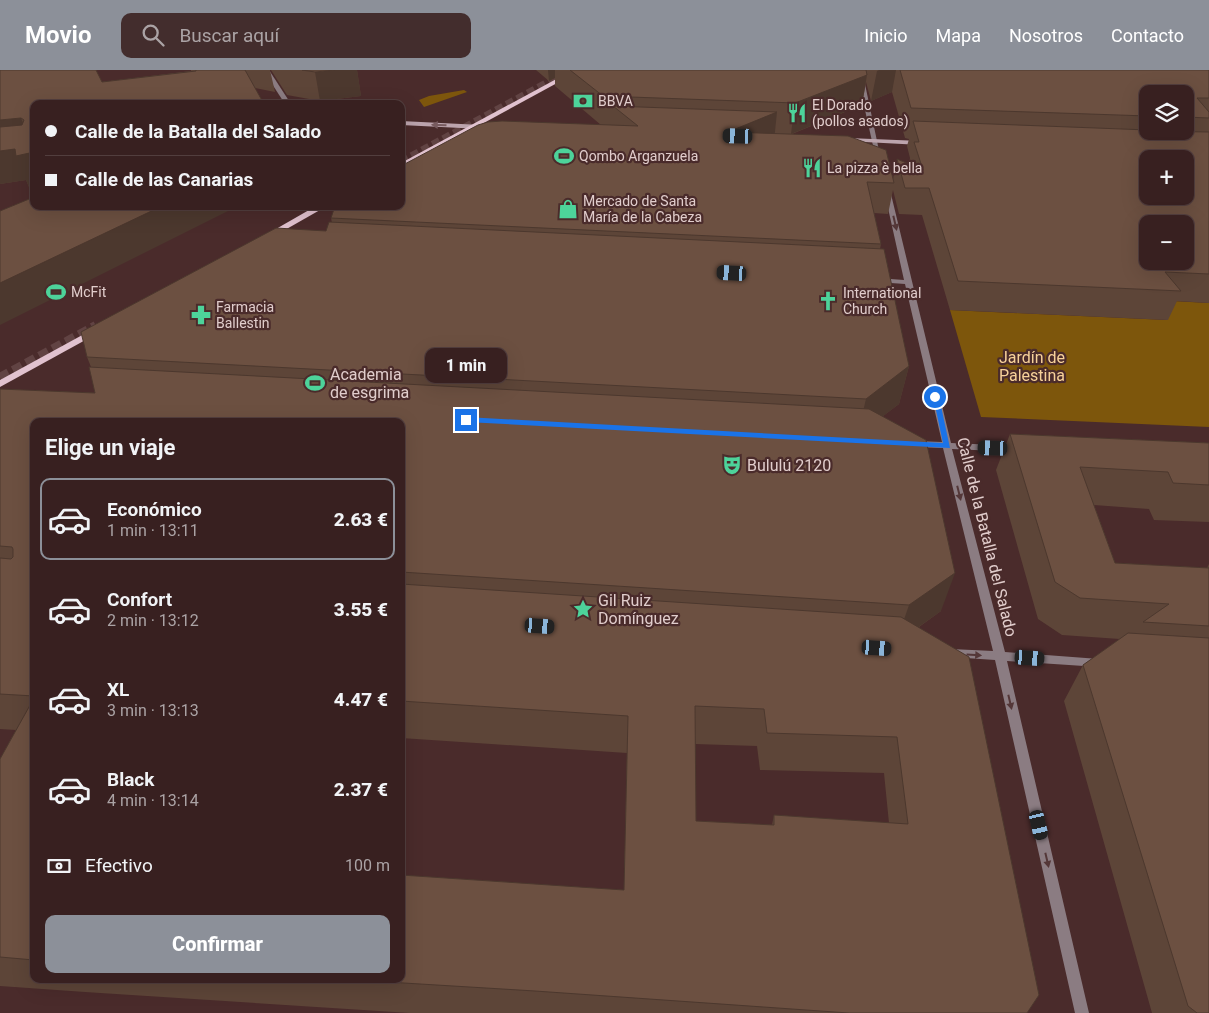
<!DOCTYPE html>
<html lang="es">
<head>
<meta charset="utf-8">
<style>
  :root { --surface:#382020; --page:#432d2d; --text:#f1f3f6; --muted:#aba3a5; --line:#523e3e; --accent:#8c9099 }
  body { margin:0; font-family:Roboto,sans-serif; background:var(--page); color:var(--text); height:100vh; display:flex; flex-direction:column; font-size:19px; white-space:nowrap }
  * { box-sizing:border-box; margin:0 }
  p { font-size:16px; color:var(--muted) }
  .icon { flex:none; width:28px; height:28px; fill:none; stroke:currentColor; stroke-width:2; stroke-linecap:round; stroke-linejoin:round }
  .map { position:relative; flex:1; overflow:hidden }
  .side { position:absolute; left:30px; top:348px; width:375px; height:565px; display:flex; flex-direction:column; background:var(--surface); border-radius:10px; box-shadow:0 5px 20px #0002,0 0 0 1px var(--line) }
  .side>* { flex:none }
  .hud { position:absolute; left:30px; top:30px; width:375px; height:110px; border-radius:10px; box-shadow:0 5px 20px #0002,0 0 0 1px var(--line); display:grid; align-content:center; height:110px; padding:0 15px; background:var(--surface) }
  .fabs { position:absolute; left:1139px; top:15px; display:grid; gap:10px }
  .fabs a { display:grid; place-items:center; width:55px; height:55px; border-radius:10px; background:var(--surface); box-shadow:0 5px 20px #0002,0 0 0 1px var(--line); font-size:25px }
  .end { position:absolute; width:22px; height:22px; margin:-11px; border:6px solid #1a73e8; background:#fff; box-shadow:0 0 0 2px #fff }
  .from { border-radius:50% }
  .bubble { position:absolute; height:35px; border-radius:10px; background:var(--surface); box-shadow:0 5px 20px #0002,0 0 0 1px var(--line); font-size:16px; font-weight:800; line-height:35px; text-align:center }
  .car { position:absolute; width:15px; height:30px; margin:-15px -8px; border-radius:6px; box-shadow:0 0 4px 1px #0007; background:linear-gradient(#222 24%,#8ab4d8 0 40%,#222 0 76%,#8ab4d8 0 86%,#222 0) }
  .hud b { display:flex; align-items:center; gap:18px; height:48px; font-size:19px }
  .hud b+b { border-top:1px solid var(--line) }
  .hud i { width:12px; height:12px; background:var(--text) }
  ul { padding:0; list-style:none }
  li { display:flex; align-items:center; gap:15px; height:82px; margin:0 10px 8px; padding:0 5px; border:2px solid transparent; border-radius:10px }
  li div { flex:1 }
  li b { display:block; font-size:19px }
  li em { font-style:normal; font-weight:800 }
  li.on { border-color:var(--accent) }
  li>.icon { width:45px; height:45px; stroke-width:1.5 }
  h2 { padding:0 15px; font-size:22px; line-height:60px }
  .pay { display:flex; align-items:center; gap:12px; height:55px; padding:0 15px; font-size:19px }
  .pay p { margin-inline-start:auto }
  .button { display:flex; gap:10px; margin-top:auto; padding:10px 15px }
  .button a { flex:1; height:58px; border-radius:10px; background:var(--accent); color:#fff; font-size:20px; font-weight:800; line-height:58px; text-align:center }
  header { display:flex; align-items:center; gap:30px; box-sizing:border-box; height:70px; padding:0 25px; background:var(--accent); color:#fff }
  header strong { font-size:24px }
  nav { display:flex; gap:28px; margin-inline-start:auto; font-size:18px }
  .search { width:350px; height:45px; background:var(--page); display:flex; align-items:center; gap:12px; box-sizing:border-box; padding:0 18px; border-radius:10px; color:var(--muted); font-size:19px }
  .map>svg:first-child { display:block }
  .green { fill:#7d560c }
  .lines { fill:none; stroke-linecap:round; stroke-linejoin:round }
  .primary-tunnel-far1 { stroke:#614343; stroke-width:8; stroke-dasharray:8 4; stroke-linecap:butt }
  .primary-tunnel { stroke:#614343; stroke-width:10; stroke-dasharray:10 5; stroke-linecap:butt }
  .minor { fill:#8b7c82; fill-rule:evenodd }
  .secondary { fill:#bca4ad; fill-rule:evenodd }
  .primary { fill:#e1c2cf; fill-rule:evenodd }
  .wall { fill:#5d4538; fill-rule:evenodd }
  .shaded-wall { fill:#4c382e }
  .building { fill:#6c5041; stroke:#4c382e; fill-rule:evenodd }
  .oneway { fill:#785b5f }
  .oneway2 { fill:#543738 }
  .route { fill:#1a73e8 }
  .labels { text-anchor:middle; dominant-baseline:central; stroke-width:4.5; stroke-linejoin:round; paint-order:stroke }
  .far-poi-label { font-size:14px; fill:#e1cdcc; stroke:#4a2b2b; text-anchor:start }
  .park-label { font-size:16px; fill:#f7d199; stroke:#4a2b2b }
  .poi-label { font-size:16px; fill:#e1cdcc; stroke:#4a2b2b; text-anchor:start }
  .street-label { font-size:16px; fill:#e1cdcc; stroke:#4a2b2b }
</style>
</head>
<body>
<header>
<strong>Movio</strong>
<div class="search"><svg class="icon" aria-label="search" viewBox="0 0 24 24"><circle cx="10" cy="10" r="6"/><path d="M15 15l6 6"/></svg>Buscar aquí</div>
<nav><a>Inicio</a><a>Mapa</a><a>Nosotros</a><a>Contacto</a></nav>
</header>
<div class="map">
<svg width="1209" height="943" viewBox="0 0 1209 943">
  <rect width="100%" height="100%" fill="#4a2b2b"/>
  <!-- green -->
  <g class="green">
    <path d="M464 20 467 22 424 37 419 30 429 26Z"/>
    <path d="M1153 230 1209 233V357L981 347 950 240 1167 250Z"/>
  </g>
  <g class="lines">
    <!-- primary-tunnel-far1 -->
    <path class="primary-tunnel-far1" d="M401 92 571 0"/>
    <!-- primary-tunnel -->
    <path class="primary-tunnel" d="M0 308 96 256"/>
    <!-- minor -->
    <g class="minor">
      <path d="M263 0H269L291 34H285Z"/>
      <path d="M856 0H862L881 90 876 89Z"/>
      <path d="M887 118 890 120 951 373 1018 376 1023 379 1018 382 952 379 1005 582 1099 589 1103 590 1105 593 1103 596 1099 597 1007 591 1089 943H1075L995 590 951 587 947 586 945 583 947 580 951 579 993 581 943 378 915 377 910 374 915 371 942 372 905 214 877 212 873 210 877 208 904 210 884 120Z"/>
    </g>
    <!-- secondary -->
    <g class="secondary">
      <path d="M401 51 481 55 484 57 481 59 401 55Z"/>
      <path d="M848 68 921 71 924 73 921 75 846 71 845 70Z"/>
    </g>
    <!-- primary -->
    <g class="primary">
      <path d="M573 0H581L401 98V93Z"/>
      <path d="M316 136H327L269 169 262 167Z"/>
      <path d="M97 257 100 258V262L0 317V310Z"/>
    </g>
  </g>
  <!-- wall -->
  <g class="wall">
    <path d="M0 0 102 12 191 1V0H270L275 22 255 18 34 34V116L29 117 26 110 0 114Z"/>
    <path d="M271 0H357L361 26 320 31 287 25Z"/>
    <path d="M536 0H1209V233L1177 231 1168 250 950 240 922 145 899 144 893 120 888 144 874 143 881 174 880 179 909 296 899 334 883 346 941 541 919 557 1027 943H410L85 922 0 916V689L16 660 0 659V319L95 323 91 297 87 287 326 161 332 153 331 148 601 55 555 16V8L549 11ZM866 12 871 31 892 22 905 68 909 69 907 76 910 88 909 94 897 89 893 109 792 64 862 35ZM1148 24H1185V61H1148ZM34 351H401V668L627 683 624 820 401 909H34ZM695 674 757 676 760 700 884 703 889 753 774 745 772 755 696 751Z"/>
    <path d="M1010 364 1209 373V452L1154 450 1149 439 1094 435 1115 493 1207 498 1209 494V943H1152L1064 631 1083 595 1120 569 1062 565 1038 549 996 400Z"/>
  </g>
  <!-- shaded-wall -->
  <g class="shaded-wall">
    <path d="M335 0H357L361 26 320 31 315 2Z"/>
    <path d="M548 0H555V8L549 11Z"/>
    <path d="M879 0H896L892 22 871 31 877 1Z"/>
    <path d="M867 5 862 35 791 64 795 33Z"/>
    <path d="M777 42 774 71 728 62Z"/>
    <path d="M21 48 34 78V116L29 117 26 110 0 114V50Z"/>
    <path d="M162 136H238L0 255V213Z"/>
    <path d="M909 296 899 334 857 366 866 329Z"/>
    <path d="M955 503 941 541 896 573 909 535Z"/>
  </g>
  <!-- building -->
  <g class="building">
    <path d="M0 0H96L102 12 196 1V0H245L264 34H34V82L16 86 15 79 0 81V57L22 55 24 50 21 48 0 50Z"/>
    <path d="M302 0H335L315 2Z"/>
    <path d="M570 0H866L867 5 795 33 603 26Z"/>
    <path d="M900 0H1209V28H1197L1209 42V48L1185 47V24H1148V46L911 38Z"/>
    <path d="M613 36 777 42 728 62 848 66 886 80 894 113 867 112 881 174 331 148 335 136H401V96L478 55 488 52 502 51 638 56Z"/>
    <path d="M913 51 1148 60V61L1209 62V204L1165 202 1181 221 958 211 929 118H905L897 89 923 100 914 72H919ZM1148 89H1185V126H1148ZM1148 154H1185V191H1148Z"/>
    <path d="M34 127V136H162L0 213V141Z"/>
    <path d="M329 152 884 179 909 296 866 329 87 287 81 262 276 158 326 161Z"/>
    <path d="M89 297 869 339 926 370 955 503 909 535 401 502V351H34V626L0 624V488L11 489 13 487V479L12 477 0 476V319L95 323Z"/>
    <path d="M1010 364 1209 373V415L1173 413 1168 402 1080 397 1115 493 1209 498V556L1143 552 1169 534 1080 528 1055 512Z"/>
    <path d="M401 514 901 547 969 587 1039 925 1027 943H849L535 921 338 909H401V805L624 820 628 646 401 631ZM695 636 764 639 767 663 897 667 908 754 774 745V755L696 751Z"/>
    <path d="M1128 563 1209 568V943H1197L1188 936 1083 595Z"/>
    <path d="M34 628V890L0 887V689Z"/>
  </g>
  <!-- one-way arrows -->
  <defs><path id="oneway-solid" d="M-6-.8H1V-3.2L6.5 0L1 3.2V.8H-6Z" transform="scale(1.25)"/></defs>
  <use class="oneway" href="#oneway-solid" transform="translate(439 55) rotate(-178)"/>
  <g class="oneway2">
    <use href="#oneway-solid" transform="translate(895 153) rotate(77)"/>
    <use href="#oneway-solid" transform="translate(959 423) rotate(76)"/>
    <use href="#oneway-solid" transform="translate(974 585) rotate(4)"/>
    <use href="#oneway-solid" transform="translate(1010 632) rotate(77)"/>
    <use href="#oneway-solid" transform="translate(1047 790) rotate(77)"/>
  </g>
  <!-- route -->
  <path class="route" d="M933 326 939 327 950 378 466 352 462 350 466 347 943 373Z"/>
  <!-- icons -->
  <defs>
    <symbol id="bank-bare" viewBox="-9 -9 18 18"><path d="M-6-4H6V4H-6ZM0-2.3a2.3 2.3 0 1 0 0 4.6a2.3 2.3 0 1 0 0-4.6Z" fill="#4dd39a" stroke="#4a2b2b" stroke-width="2.5" paint-order="stroke"/></symbol>
    <symbol id="restaurant-bare" viewBox="-9 -9 18 18"><path d="M-5-6h1v4h1v-4h1v4h1v-4h1v5L-1.5 .5V6h-2V.5L-5-1ZM5-6V6H3V1.5H1.5Q1.5-4 5-6Z" fill="#4dd39a" stroke="#4a2b2b" stroke-width="2.5" paint-order="stroke"/></symbol>
    <symbol id="stadium-bare" viewBox="-9 -9 18 18"><path d="M0-5a6.5 5 0 1 0 0 10a6.5 5 0 1 0 0-10ZM-3.5-1.8h7v3.6h-7Z" fill="#4dd39a" stroke="#4a2b2b" stroke-width="2.5" paint-order="stroke"/></symbol>
    <symbol id="shop-bare" viewBox="-9 -9 18 18"><path d="M-5-2.5h2.3a2.7 3.5 0 0 1 5.4 0H5L5.5 6h-11ZM-1.5-2.5h3a1.5 2.3 0 0 0-3 0Z" fill="#4dd39a" stroke="#4a2b2b" stroke-width="2.5" paint-order="stroke"/></symbol>
    <symbol id="church-bare" viewBox="-9 -9 18 18"><path d="M-1.2-6h2.4v3.5h3.3v2.4h-3.3V6h-2.4V-.1h-3.3v-2.4h3.3Z" fill="#4dd39a" stroke="#4a2b2b" stroke-width="2.5" paint-order="stroke"/></symbol>
    <symbol id="pharmacy-bare" viewBox="-9 -9 18 18"><path d="M-2-6h4v4h4v4h-4v4h-4v-4h-4v-4h4Z" fill="#4dd39a" stroke="#4a2b2b" stroke-width="2.5" paint-order="stroke"/></symbol>
    <symbol id="theatre-bare" viewBox="-9 -9 18 18"><path d="M-5-5.5Q0-4 5-5.5V0Q5 5 0 6Q-5 5-5 0ZM-3.3-2.5H-1v1.5H-3.3ZM1-2.5H3.3v1.5H1ZM-2.8 1Q0 5.5 2.8 1Z" fill="#4dd39a" stroke="#4a2b2b" stroke-width="2.5" paint-order="stroke"/></symbol>
    <symbol id="sight-bare" viewBox="-9 -9 18 18"><path d="M0-6L1.8-2.2L6-1.7L2.9 1.2L3.7 5.4L0 3.3L-3.7 5.4L-2.9 1.2L-6-1.7L-1.8-2.2Z" fill="#4dd39a" stroke="#4a2b2b" stroke-width="2.5" paint-order="stroke"/></symbol>
  </defs>
  <g fill-rule="evenodd">
    <use href="#bank-bare" x="569" y="17" width="28" height="28"/>
    <use href="#restaurant-bare" x="783" y="29" width="28" height="28"/>
    <use href="#stadium-bare" x="550" y="72" width="28" height="28"/>
    <use href="#restaurant-bare" x="798" y="84" width="28" height="28"/>
    <use href="#shop-bare" x="554" y="125" width="28" height="28"/>
    <use href="#stadium-bare" x="42" y="208" width="28" height="28"/>
    <use href="#church-bare" x="814" y="217" width="28" height="28"/>
    <use href="#pharmacy-bare" x="187" y="231" width="28" height="28"/>
    <use href="#stadium-bare" x="301" y="299" width="28" height="28"/>
    <use href="#theatre-bare" x="718" y="381" width="28" height="28"/>
    <use href="#sight-bare" x="569" y="525" width="28" height="28"/>
  </g>
  <g class="labels">
    <!-- far-poi labels -->
    <g class="far-poi-label">
      <text x="598" y="31">BBVA</text>
      <text x="812" y="35">El Dorado<tspan x="812" dy="16">(pollos asados)</tspan></text>
      <text x="579" y="86">Qombo Arganzuela</text>
      <text x="827" y="98">La pizza è bella</text>
      <text x="583" y="131">Mercado de Santa<tspan x="583" dy="16">María de la Cabeza</tspan></text>
      <text x="71" y="222">McFit</text>
      <text x="843" y="223">International<tspan x="843" dy="16">Church</tspan></text>
      <text x="216" y="237">Farmacia<tspan x="216" dy="16">Ballestin</tspan></text>
    </g>
    <!-- park labels -->
    <g class="park-label">
      <text x="1032" y="287">Jardín de<tspan x="1032" dy="18">Palestina</tspan></text>
    </g>
    <!-- poi labels -->
    <g class="poi-label">
      <text x="330" y="304">Academia<tspan x="330" dy="18">de esgrima</tspan></text>
      <text x="747" y="395">Bululú 2120</text>
      <text x="598" y="530">Gil Ruiz<tspan x="598" dy="18">Domínguez</tspan></text>
    </g>
    <!-- street labels -->
    <g class="street-label">
      <text transform="translate(987 467) rotate(76)">Calle de la Batalla del Salado</text>
    </g>
  </g>
</svg>
<div class="fabs">
<a><svg class="icon" aria-label="layers" viewBox="0 0 24 24"><path d="M12 4l9 5-9 5-9-5zM3 14l9 5 9-5"/></svg></a>
<a>+</a>
<a>−</a>
</div>
<i class="end from" style="left:935px;top:327px"></i>
<i class="end" style="left:466px;top:350px"></i>
<div class="bubble" style="left:425px;top:278px;width:82px">1 min</div>
<i class="car" style="left:738px;top:66px;rotate:272deg"></i>
<i class="car" style="left:732px;top:203px;rotate:273deg"></i>
<i class="car" style="left:993px;top:378px;rotate:272deg"></i>
<i class="car" style="left:540px;top:556px;rotate:94deg"></i>
<i class="car" style="left:877px;top:578px;rotate:94deg"></i>
<i class="car" style="left:1030px;top:588px;rotate:94deg"></i>
<i class="car" style="left:1039px;top:755px;rotate:167deg"></i>
<div class="hud">
<b><i class="from"></i>Calle de la Batalla del Salado</b>
<b><i></i>Calle de las Canarias</b>
</div>
<section class="side">
<h2>Elige un viaje</h2>
<ul>
<li class="on"><svg class="icon" aria-label="car" viewBox="0 0 24 24"><path d="M5 17H2v-5l4-1 3-4h7l3 4 3 1v5h-3M9 17h6M6 11h13"/><circle cx="7" cy="17" r="2"/><circle cx="17" cy="17" r="2"/></svg><div><b>Económico</b><p>1 min · 13:11</p></div><em>2.63 €</em></li>
<li><svg class="icon" aria-label="car" viewBox="0 0 24 24"><path d="M5 17H2v-5l4-1 3-4h7l3 4 3 1v5h-3M9 17h6M6 11h13"/><circle cx="7" cy="17" r="2"/><circle cx="17" cy="17" r="2"/></svg><div><b>Confort</b><p>2 min · 13:12</p></div><em>3.55 €</em></li>
<li><svg class="icon" aria-label="car" viewBox="0 0 24 24"><path d="M5 17H2v-5l4-1 3-4h7l3 4 3 1v5h-3M9 17h6M6 11h13"/><circle cx="7" cy="17" r="2"/><circle cx="17" cy="17" r="2"/></svg><div><b>XL</b><p>3 min · 13:13</p></div><em>4.47 €</em></li>
<li><svg class="icon" aria-label="car" viewBox="0 0 24 24"><path d="M5 17H2v-5l4-1 3-4h7l3 4 3 1v5h-3M9 17h6M6 11h13"/><circle cx="7" cy="17" r="2"/><circle cx="17" cy="17" r="2"/></svg><div><b>Black</b><p>4 min · 13:14</p></div><em>2.37 €</em></li>
</ul>
<div class="pay"><svg class="icon" aria-label="cash" viewBox="0 0 24 24"><path d="M3 7h18v10H3z"/><circle cx="12" cy="12" r="2"/></svg>Efectivo<p>100 m</p></div>
<div class="button"><a>Confirmar</a></div>
</section>
</div>
</body>
</html>
